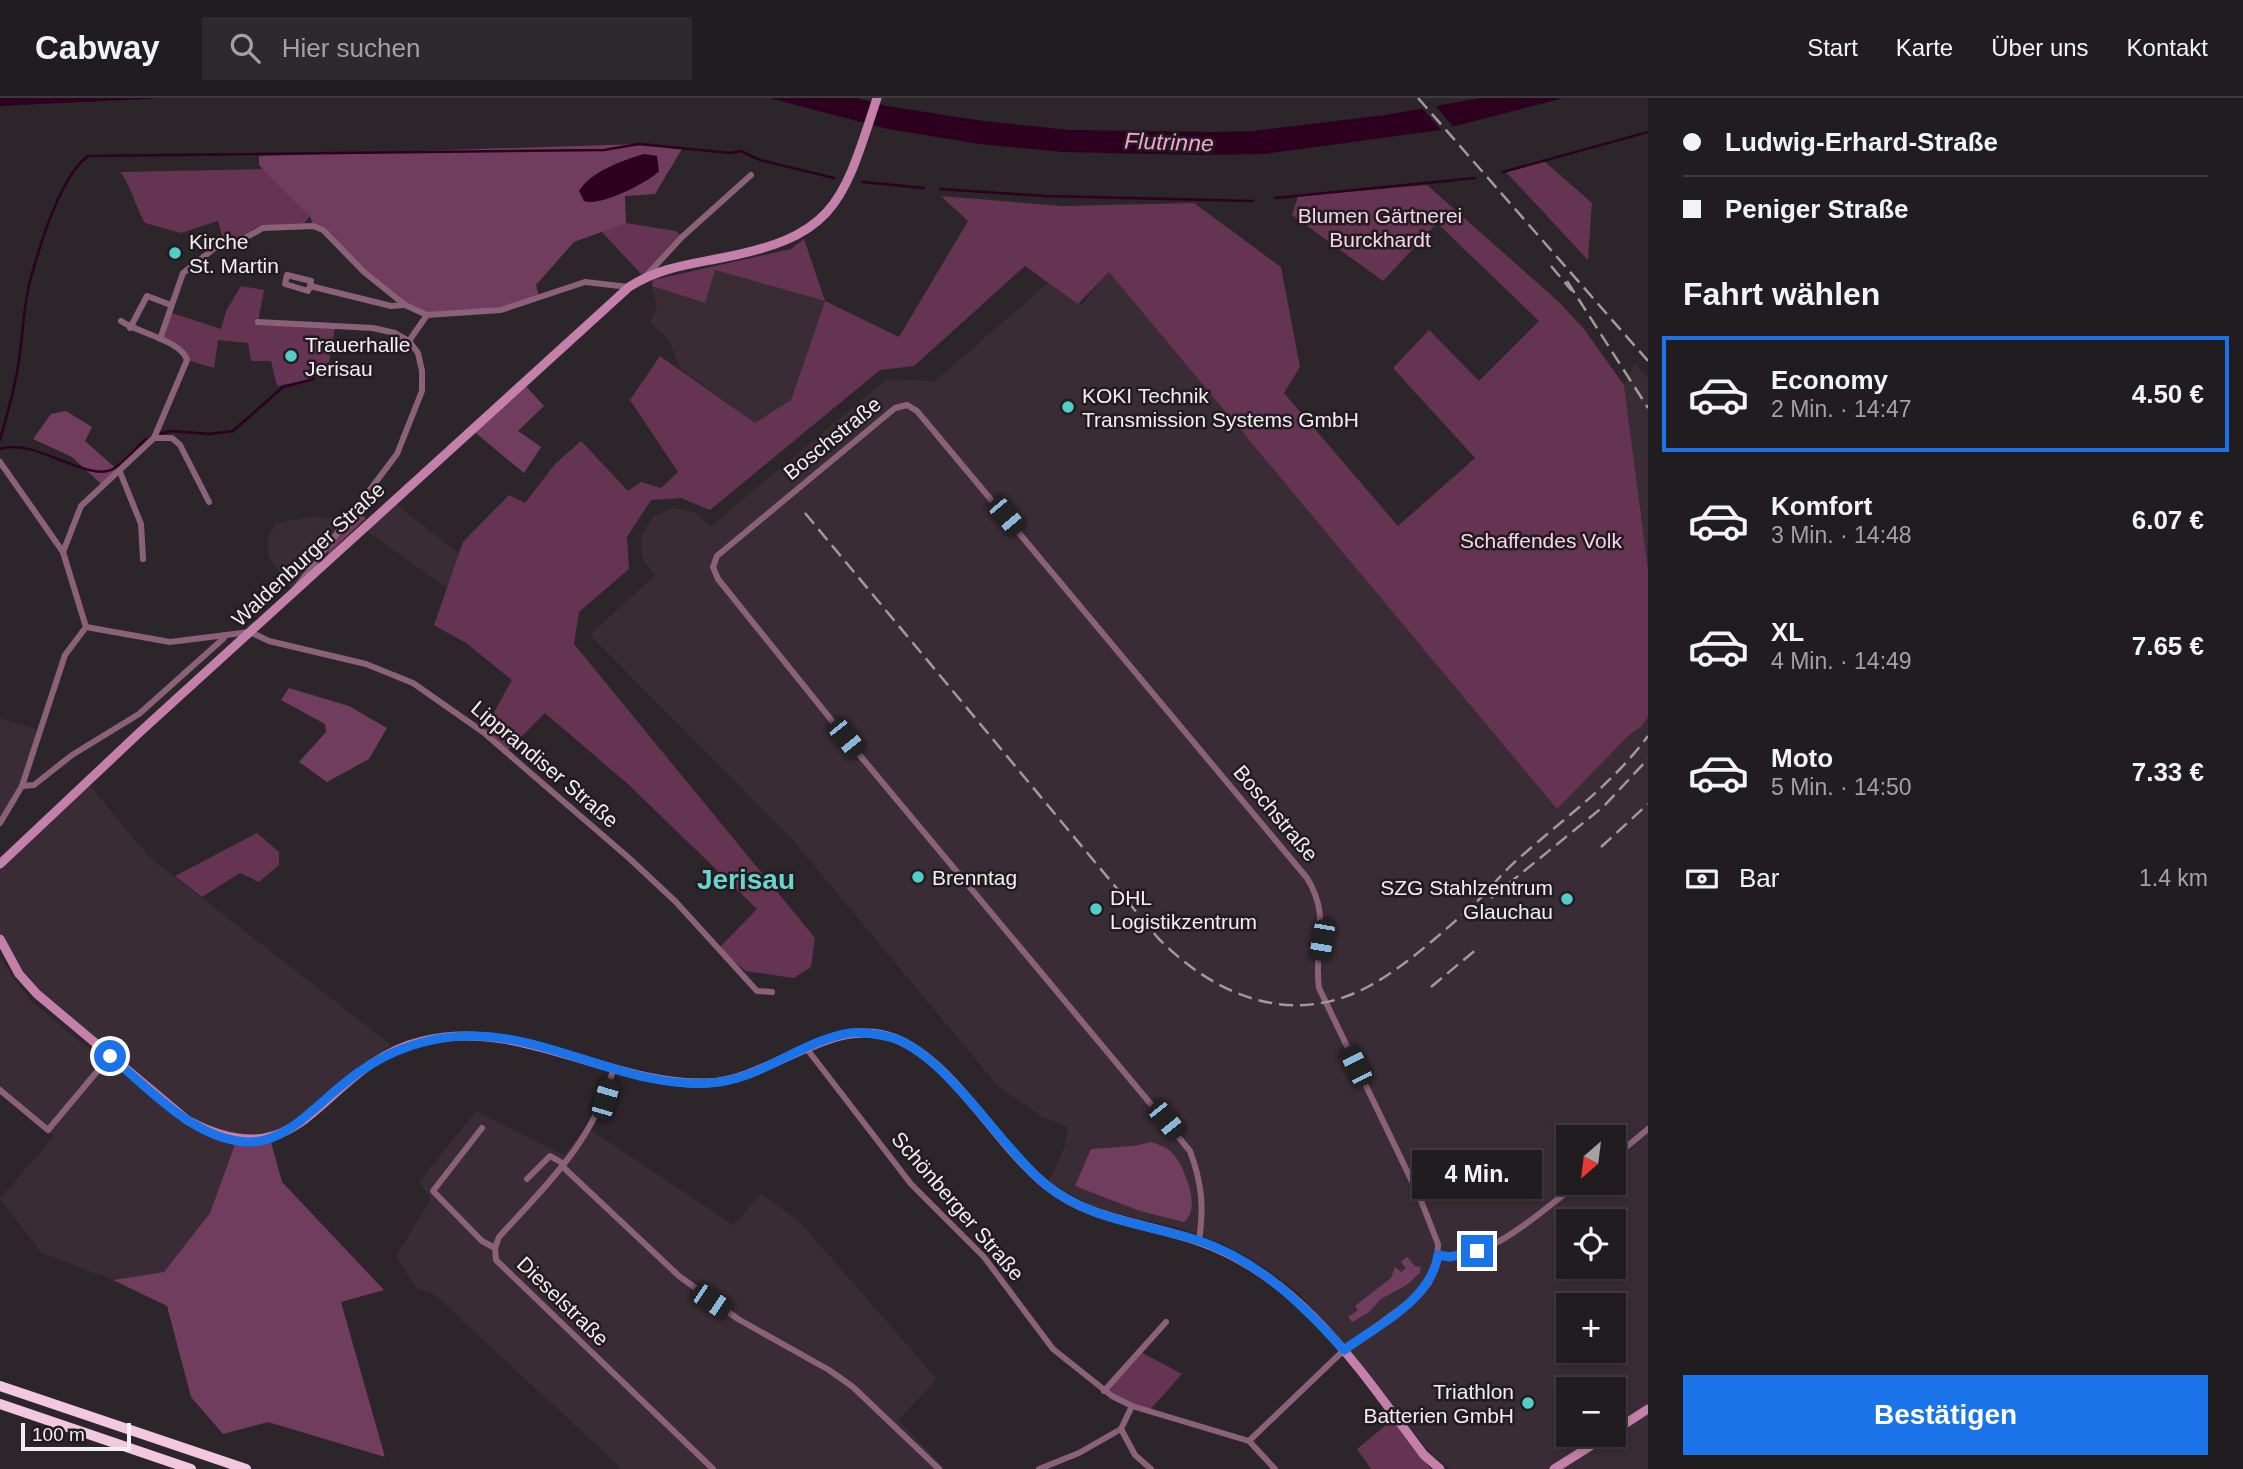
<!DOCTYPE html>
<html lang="de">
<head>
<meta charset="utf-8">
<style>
  :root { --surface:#211c1f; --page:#2d292c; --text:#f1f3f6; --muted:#a2a1a4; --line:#3e3a3d; --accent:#1a73e8 }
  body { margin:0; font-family:Arial,sans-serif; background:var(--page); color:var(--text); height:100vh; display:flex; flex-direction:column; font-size:26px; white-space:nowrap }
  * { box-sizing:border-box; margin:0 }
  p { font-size:23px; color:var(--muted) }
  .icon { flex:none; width:38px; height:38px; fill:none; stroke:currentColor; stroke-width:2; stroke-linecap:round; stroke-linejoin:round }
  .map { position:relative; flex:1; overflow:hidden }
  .side { display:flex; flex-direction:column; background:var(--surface); width:595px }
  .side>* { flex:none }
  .hud { display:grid; align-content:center; height:154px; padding:0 35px; background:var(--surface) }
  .needle { width:46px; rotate:208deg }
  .controls { position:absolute; left:1556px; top:1027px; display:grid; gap:14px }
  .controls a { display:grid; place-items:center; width:70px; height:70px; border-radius:0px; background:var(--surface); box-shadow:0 4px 10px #0003,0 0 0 2px var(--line); font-size:35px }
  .scale { position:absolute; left:21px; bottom:18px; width:110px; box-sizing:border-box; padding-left:7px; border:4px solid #f3eef1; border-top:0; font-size:19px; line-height:24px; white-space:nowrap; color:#f3eef1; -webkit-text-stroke:5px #221b1f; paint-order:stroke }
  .end { position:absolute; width:32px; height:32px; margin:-16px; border:9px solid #1a73e8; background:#fff; box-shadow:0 0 0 4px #fff }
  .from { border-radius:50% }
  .bubble { position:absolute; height:49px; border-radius:0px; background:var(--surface); box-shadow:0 4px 10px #0003,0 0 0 2px var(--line); font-size:23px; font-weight:700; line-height:49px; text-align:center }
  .car { position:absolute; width:21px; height:42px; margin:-21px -10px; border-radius:9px; box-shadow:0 0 5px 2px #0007; background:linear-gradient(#222 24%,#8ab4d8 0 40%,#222 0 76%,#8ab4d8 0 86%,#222 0) }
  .hud b { display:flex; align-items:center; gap:24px; height:66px; font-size:26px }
  .hud b+b { border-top:2px solid var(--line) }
  .hud i { width:18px; height:18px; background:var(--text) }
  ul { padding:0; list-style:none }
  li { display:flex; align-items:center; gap:21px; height:116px; margin:0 14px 10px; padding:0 21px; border:4px solid transparent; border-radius:0px }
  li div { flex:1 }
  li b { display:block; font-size:26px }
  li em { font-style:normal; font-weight:700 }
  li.selected { border-color:var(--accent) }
  li>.icon { width:63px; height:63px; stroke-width:1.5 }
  h2 { padding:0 35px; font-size:32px; line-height:84px }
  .pay { display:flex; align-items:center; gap:18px; height:77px; padding:0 35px; font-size:26px }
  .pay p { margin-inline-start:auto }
  .cta { display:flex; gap:14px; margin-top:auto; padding:14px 35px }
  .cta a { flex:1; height:80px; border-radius:0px; background:var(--accent); color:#fff; font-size:28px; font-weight:700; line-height:80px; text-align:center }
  header { display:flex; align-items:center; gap:42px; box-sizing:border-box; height:98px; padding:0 35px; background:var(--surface); border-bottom:2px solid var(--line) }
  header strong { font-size:33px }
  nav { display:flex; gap:38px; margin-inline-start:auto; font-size:24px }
  .search { width:490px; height:63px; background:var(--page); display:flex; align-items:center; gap:18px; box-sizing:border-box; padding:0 24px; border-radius:0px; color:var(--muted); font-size:26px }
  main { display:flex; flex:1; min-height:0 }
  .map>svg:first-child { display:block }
  .built { fill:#3a2c34; fill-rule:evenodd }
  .green { fill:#653453 }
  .forest { fill:#713d5e }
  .water { fill:#2d0020 }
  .pier { fill:#2c2529 }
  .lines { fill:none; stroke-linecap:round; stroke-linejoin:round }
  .stream { stroke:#2d0020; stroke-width:2.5 }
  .street { stroke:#8b617a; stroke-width:6 }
  .secondary { stroke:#c480aa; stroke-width:9 }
  .highway { stroke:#f2c7e0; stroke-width:10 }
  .rail { stroke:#a09a9e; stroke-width:2.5; stroke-dasharray:14 7; stroke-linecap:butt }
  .route { stroke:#1a73e8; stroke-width:9 }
  .poi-dot { fill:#53cdca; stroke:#221b1f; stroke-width:2.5 }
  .labels { text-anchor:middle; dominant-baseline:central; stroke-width:5; stroke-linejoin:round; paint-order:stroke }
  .park-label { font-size:21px; fill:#f7d4e8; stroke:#221b1f }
  .poi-label { font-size:21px; fill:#f3eef1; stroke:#221b1f; text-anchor:start }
  .street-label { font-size:21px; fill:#f3eef1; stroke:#221b1f }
  .water-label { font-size:23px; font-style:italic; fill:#f3a1d3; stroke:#221b1f }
  .district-label { font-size:28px; font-weight:bold; fill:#68d5d1; stroke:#221b1f }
</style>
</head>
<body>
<header>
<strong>Cabway</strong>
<div class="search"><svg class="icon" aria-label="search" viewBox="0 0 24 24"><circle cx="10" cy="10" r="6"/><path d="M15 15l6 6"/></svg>Hier suchen</div>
<nav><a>Start</a><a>Karte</a><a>Über uns</a><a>Kontakt</a></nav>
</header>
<main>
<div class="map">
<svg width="1648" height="1371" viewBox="0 0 1648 1371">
  <rect width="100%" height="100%" fill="#2c2529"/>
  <!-- built -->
  <g class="built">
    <path d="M715 172 825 203 791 302 755 325 680 270 668 241 650 225 657 211 652 188 704 205Z"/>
    <path d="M1109 173 1557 711 1629 637 1642 628 1648 618V1371H1450L1429 1353 1352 1256 1294 1190 1257 1164 1221 1145 1177 1129 1099 1112 1048 1084 1064 1051 1068 1029 1042 1019 998 988 792 741 590 537 655 477 642 460 641 438 653 419 673 410 695 414 710 429 887 281 935 283 1049 184 1081 208ZM1568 1040H1614V1085H1568ZM1568 1124H1614V1169H1568ZM1568 1208H1614V1253H1568ZM1568 1292H1614V1337H1568Z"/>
    <path d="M1635 265 1648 280V471L1624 287Z"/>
    <path d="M392 403 459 456 447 490 362 430Z"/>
    <path d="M312 419 349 420 294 493 269 460 267 441 276 425Z"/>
    <path d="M0 620 39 632 22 688 0 725Z"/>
    <path d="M86 683 149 759 391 947 351 974 291 1028 268 1037 241 1039 188 1019 28 886 0 841V766Z"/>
    <path d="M0 861 31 903 73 938 185 1024 207 1037 235 1046 210 1115 164 1174 113 1182 42 1155 0 1101 54 1038 0 992Z"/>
    <path d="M476 1013 564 1057 586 1029 733 1127 761 1096 798 1122 937 1281 898 1322 945 1371H618L620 1369 434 1196 416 1190 396 1158 431 1101 419 1084Z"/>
  </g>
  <!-- green -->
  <g class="green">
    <path d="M1544 63 1592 105 1588 162 1506 74Z"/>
    <path d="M266 71 310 118 303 127 263 128 253 131 245 140 224 146 218 123 181 135 145 125C136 110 130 85 120 74Z"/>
    <path d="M1427 87 1559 204 1584 231 1624 287 1648 471V618L1642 628 1629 637 1557 711 1109 174 1078 206 1025 168 914 268 880 272 710 412 681 400 651 402 627 439 629 471 579 514 574 546 815 840 811 869 794 880 746 873 718 851 757 811 629 687 545 615 506 654 483 634 512 582 466 545 434 527 463 444 509 397 525 405 555 366 581 343 628 393 641 384 661 390 678 374 630 302 660 258 755 325 791 302 825 203 715 172 705 205 652 188 653 182 791 151 804 141 825 203 899 239 968 123 941 98 1063 108 1194 105 1281 169 1300 269 1284 295 1398 428 1475 360 1393 270 1429 232 1479 283 1539 223 1437 125 1383 183 1292 117 1298 98Z"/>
    <path d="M626 125 676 133 682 139 644 179 600 132Z"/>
    <path d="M241 188 264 192 258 224 335 229 328 271 307 282 277 288 271 263H251L248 245 218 242 214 270 187 262 185 256 160 241 169 214 221 231 226 213Z"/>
    <path d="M257 735 279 754V767L259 784 240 775 202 799 175 778Z"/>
    <path d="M1139 1253 1182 1276 1149 1313 1104 1293Z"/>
    <path d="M1385 1311 1431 1371H1371L1357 1351 1391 1323 1382 1312Z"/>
  </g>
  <!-- forest -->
  <g class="forest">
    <path d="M639 46 682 51 655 96 625 98 626 125 574 144 536 187 539 199 518 207 427 217 405 207 383 189 323 132 313 128 310 118 259 67V58Z"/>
    <path d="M523 285 544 308 518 333 541 349 524 375 471 331Z"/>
    <path d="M66 313 92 329 85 343 120 374 103 388 72 359 33 341 51 316Z"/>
    <path d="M356 414 366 420 328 456 329 448Z"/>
    <path d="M289 590 349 608 387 630 369 661 327 684 299 664 326 634 325 626 281 602Z"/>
    <path d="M271 1044 282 1084 384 1192 341 1204 385 1359 268 1324 223 1336 191 1299 167 1208 113 1182 164 1174 210 1115 235 1046Z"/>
    <path d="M1151 1044C1160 1047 1169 1050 1175 1058 1185 1072 1202 1111 1184 1124L1140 1113 1075 1088 1091 1051 1134 1048Z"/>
    <path d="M1407 1159 1415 1168 1421 1169 1420 1175 1408 1186 1381 1201 1368 1215 1352 1224 1348 1219 1358 1212 1355 1208 1391 1180 1395 1169 1401 1174 1406 1170 1401 1164Z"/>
  </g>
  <!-- water -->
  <g class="water">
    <path d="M0 0H165L0 8Z"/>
    <path d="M769 0H857L887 8 983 23 1070 32 1216 34 1253 33 1385 17 1481 0H1564L1440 32 1264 56 1197 57 1063 54 979 46 888 31Z"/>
    <path d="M644 56 657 58 659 73C649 84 600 109 584 103L579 93C590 74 623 62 644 56Z"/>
  </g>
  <!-- pier -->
  <path class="pier" d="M1433 5 1456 32 1444 35 1420 8Z"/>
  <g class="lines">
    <!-- stream -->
    <g class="stream">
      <path d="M1503 74 1648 34"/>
      <path d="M863 84 924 90"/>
      <path d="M940 91 1045 98 1253 103"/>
      <path d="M1275 100 1475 80"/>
      <path d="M159 336 171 333 210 336 233 333 283 289 314 281"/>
      <path d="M0 342C6 321 12 300 16 279 23 248 22 214 30 183 39 150 60 78 88 58L604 52 639 46 730 55 741 53 760 62 834 80"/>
      <path d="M0 351C34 339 88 385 113 371 125 364 136 350 146 341"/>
    </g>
    <!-- street -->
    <g class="street">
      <path d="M245 140 263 130 313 128 323 132 364 174 405 207 427 217"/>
      <path d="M646 178 682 139 751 77"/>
      <path d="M310 188 311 183 287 177 285 186 308 193 310 188 391 208 405 207"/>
      <path d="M258 224 373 230 395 235 409 243 418 255 422 273V293L397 356 295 491"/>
      <path d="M130 230 147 198 171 207"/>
      <path d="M160 241 183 175 216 149"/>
      <path d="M409 243 427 217 501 212 585 184 629 189"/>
      <path d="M154 340H172L180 347 209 404"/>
      <path d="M0 364 63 454 86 529"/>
      <path d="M120 374 141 426 143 461"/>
      <path d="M63 454 81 408 154 340 187 262C182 243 138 235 121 223"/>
      <path d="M86 529 170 544 250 534 269 543 366 566 413 585 483 634 629 760 676 804 757 893 772 894"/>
      <path d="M22 688 34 687 72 657 139 616 224 540"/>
      <path d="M0 725 22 688 65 557 86 529"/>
      <path d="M807 951 911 1086 984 1159 1053 1251 1112 1298 1132 1308 1249 1343 1275 1371"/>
      <path d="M614 969C594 1043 549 1084 499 1139L495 1150 496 1162 713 1371"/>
      <path d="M0 992 48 1032 110 958"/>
      <path d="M482 1030 433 1093 482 1143 495 1150"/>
      <path d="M1614 1059 1648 1031"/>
      <path d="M562 1068 679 1178 738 1221 829 1272 853 1289 939 1371"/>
      <path d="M527 1081 550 1058 564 1066"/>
      <path d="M1199 1143C1204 1109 1202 1085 1190 1053L862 660 718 481 713 469 717 458 895 310 907 307 917 313 1307 780C1332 820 1313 848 1319 890L1420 1100 1438 1146 1437 1164 1429 1185 1420 1196 1344 1252 1249 1343"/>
      <path d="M1438 1157C1491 1165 1540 1113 1579 1085"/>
      <path d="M1104 1293 1166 1224"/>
      <path d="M1121 1331 1135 1357 1151 1371"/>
      <path d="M1039 1371 1079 1355 1121 1331 1132 1308"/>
    </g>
    <!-- secondary -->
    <g class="secondary">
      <path d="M0 766 140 634 629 189C657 171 685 167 716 161 835 139 842 108 877 0"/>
      <path d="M0 841 19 876 37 896 187 1022C308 1087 319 968 422 943 521 919 610 988 707 985 771 983 829 916 894 940 952 962 995 1045 1045 1086 1089 1123 1148 1125 1201 1144 1302 1180 1362 1275 1424 1357L1440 1371"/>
      <path d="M1614 1333 1648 1311"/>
      <path d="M1554 1371 1608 1337"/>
    </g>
    <!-- highway -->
    <g class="highway">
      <path d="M0 1288 246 1371"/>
      <path d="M0 1306 191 1371"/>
    </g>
    <!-- rail -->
    <g class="rail">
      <path d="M1418 0 1648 263"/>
      <path d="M1551 168 1572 193"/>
      <path d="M1567 183 1648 310"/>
      <path d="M805 415 1158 840C1216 899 1294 931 1373 886 1408 866 1439 837 1469 811 1486 796 1500 777 1517 762 1563 721 1611 688 1648 638"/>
      <path d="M1601 749 1648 706"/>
      <path d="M1491 800 1604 708 1648 661"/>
      <path d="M1431 889 1478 850"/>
    </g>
  </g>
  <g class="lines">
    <!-- route -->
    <path class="route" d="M110 958C135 979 160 1004 187 1022 273 1077 298 1017 359 974 391 952 427 939 466 938 549 935 626 991 710 985 761 982 800 943 850 935 860 933 875 936 885 938 940 947 1000 1049 1045 1086 1088 1122 1146 1126 1197 1142 1258 1162 1302 1206 1344 1252 1378 1227 1431 1202 1438 1157L1450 1159 1477 1153"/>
  </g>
  <!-- markers -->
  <g class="poi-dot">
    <circle cx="175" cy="155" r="7"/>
    <circle cx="291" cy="258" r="7"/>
    <circle cx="1068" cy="309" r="7"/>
    <circle cx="918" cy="779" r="7"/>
    <circle cx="1567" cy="801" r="7"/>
    <circle cx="1096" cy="811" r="7"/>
    <circle cx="1528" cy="1305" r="7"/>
  </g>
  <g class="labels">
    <!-- park labels -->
    <g class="park-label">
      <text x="1380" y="117">Blumen Gärtnerei<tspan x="1380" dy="24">Burckhardt</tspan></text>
      <text x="1541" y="442">Schaffendes Volk</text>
    </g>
    <!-- poi labels -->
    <g class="poi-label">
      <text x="189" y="143">Kirche<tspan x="189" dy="24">St. Martin</tspan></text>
      <text x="305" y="246">Trauerhalle<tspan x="305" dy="24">Jerisau</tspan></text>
      <text x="1082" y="297">KOKI Technik<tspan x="1082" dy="24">Transmission Systems GmbH</tspan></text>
      <text x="932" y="779">Brenntag</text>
      <text x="1553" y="789" text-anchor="end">SZG Stahlzentrum<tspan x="1553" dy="24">Glauchau</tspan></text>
      <text x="1110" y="799">DHL<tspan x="1110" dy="24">Logistikzentrum</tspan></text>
      <text x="1514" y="1293" text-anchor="end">Triathlon<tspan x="1514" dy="24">Batterien GmbH</tspan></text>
    </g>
    <!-- street labels -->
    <g class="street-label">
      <text transform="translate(832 340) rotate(-39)">Boschstraße</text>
      <text transform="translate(308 456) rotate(-43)">Waldenburger Straße</text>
      <text transform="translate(545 666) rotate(40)">Lipprandiser Straße</text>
      <text transform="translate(1276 715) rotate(50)">Boschstraße</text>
      <text transform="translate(958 1108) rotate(49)">Schönberger Straße</text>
      <text transform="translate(563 1203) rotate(44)">Dieselstraße</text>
    </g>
    <!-- water labels -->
    <g class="water-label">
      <text transform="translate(1169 44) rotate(2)">Flutrinne</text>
    </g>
    <!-- district labels -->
    <g class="district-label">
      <text x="746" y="781">Jerisau</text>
    </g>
  </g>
</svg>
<div class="controls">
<a><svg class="needle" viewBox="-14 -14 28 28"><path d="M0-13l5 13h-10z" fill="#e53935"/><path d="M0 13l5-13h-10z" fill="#a2a1a4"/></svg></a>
<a><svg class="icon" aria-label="locate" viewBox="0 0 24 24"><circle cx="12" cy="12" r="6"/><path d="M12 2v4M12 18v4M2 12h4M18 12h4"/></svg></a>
<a>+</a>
<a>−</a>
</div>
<div class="scale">100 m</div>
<i class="end from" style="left:110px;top:958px"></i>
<i class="end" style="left:1477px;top:1153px"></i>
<div class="bubble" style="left:1412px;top:1052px;width:130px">4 Min.</div>
<i class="car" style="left:1006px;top:418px;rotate:140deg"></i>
<i class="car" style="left:846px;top:640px;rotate:141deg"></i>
<i class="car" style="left:1322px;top:842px;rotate:190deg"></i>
<i class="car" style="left:1356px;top:968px;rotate:334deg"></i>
<i class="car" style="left:605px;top:1001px;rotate:16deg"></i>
<i class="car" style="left:1166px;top:1022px;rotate:141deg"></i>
<i class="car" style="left:711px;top:1203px;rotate:124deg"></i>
</div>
<section class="side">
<div class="hud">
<b><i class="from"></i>Ludwig-Erhard-Straße</b>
<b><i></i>Peniger Straße</b>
</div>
<h2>Fahrt wählen</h2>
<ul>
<li class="selected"><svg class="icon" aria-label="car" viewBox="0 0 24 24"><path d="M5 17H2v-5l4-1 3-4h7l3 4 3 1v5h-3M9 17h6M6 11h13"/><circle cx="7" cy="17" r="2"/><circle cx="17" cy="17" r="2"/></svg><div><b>Economy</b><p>2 Min. · 14:47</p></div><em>4.50 €</em></li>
<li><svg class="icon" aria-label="car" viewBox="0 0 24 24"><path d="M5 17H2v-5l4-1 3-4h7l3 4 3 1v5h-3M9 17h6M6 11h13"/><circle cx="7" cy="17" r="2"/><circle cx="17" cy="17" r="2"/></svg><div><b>Komfort</b><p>3 Min. · 14:48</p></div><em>6.07 €</em></li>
<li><svg class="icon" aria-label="car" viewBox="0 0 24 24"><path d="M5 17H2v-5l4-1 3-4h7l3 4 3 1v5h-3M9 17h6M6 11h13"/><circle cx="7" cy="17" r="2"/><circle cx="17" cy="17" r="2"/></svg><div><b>XL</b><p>4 Min. · 14:49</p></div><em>7.65 €</em></li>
<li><svg class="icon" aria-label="car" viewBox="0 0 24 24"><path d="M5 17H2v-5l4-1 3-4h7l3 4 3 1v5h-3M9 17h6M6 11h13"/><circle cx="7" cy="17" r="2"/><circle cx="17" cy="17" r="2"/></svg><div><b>Moto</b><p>5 Min. · 14:50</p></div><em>7.33 €</em></li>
</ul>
<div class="pay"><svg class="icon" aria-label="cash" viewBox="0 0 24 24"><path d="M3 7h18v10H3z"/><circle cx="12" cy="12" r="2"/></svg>Bar<p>1.4 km</p></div>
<div class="cta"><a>Bestätigen</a></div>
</section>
</main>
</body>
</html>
